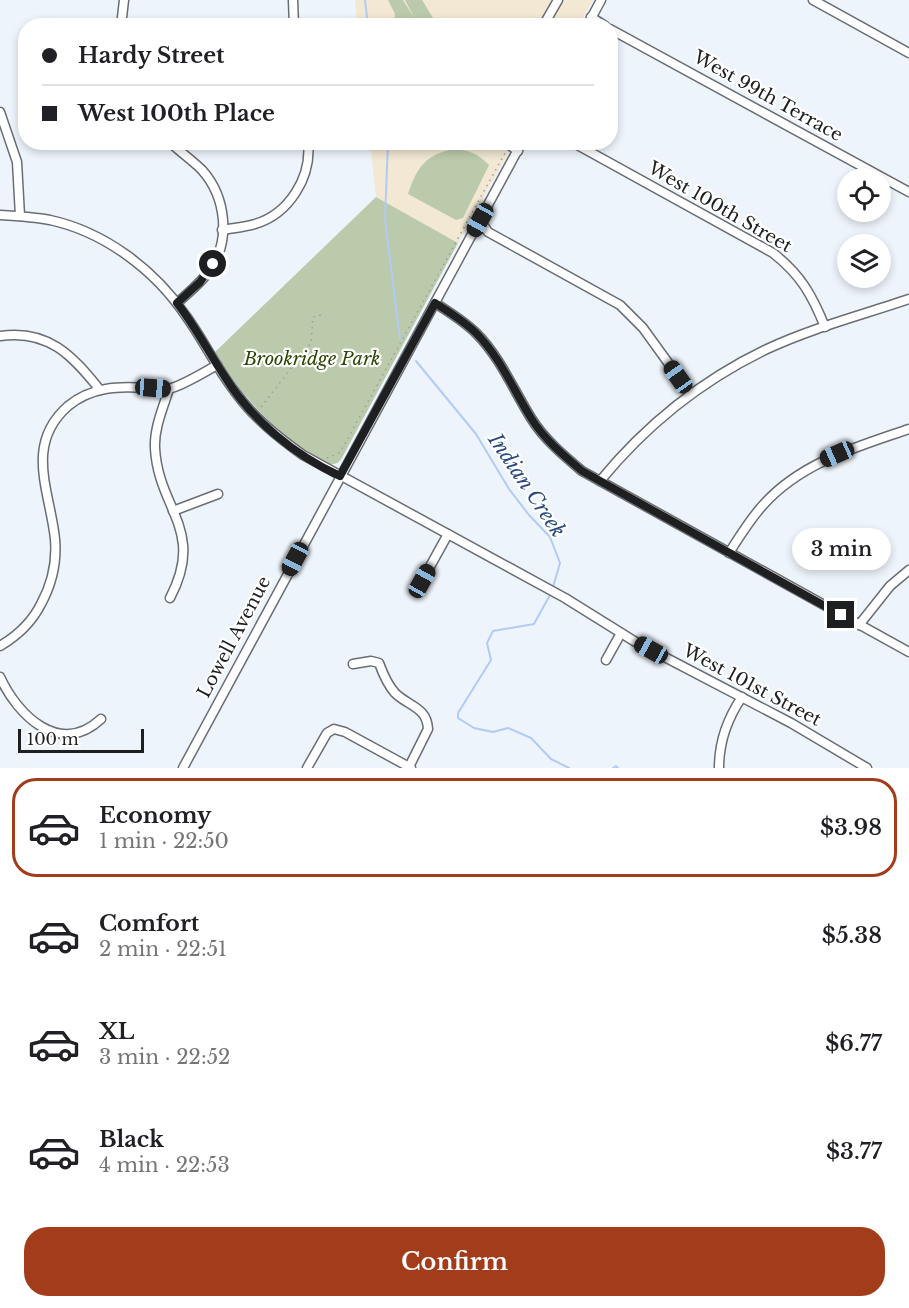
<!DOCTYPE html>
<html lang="en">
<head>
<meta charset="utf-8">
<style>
  :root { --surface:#fff; --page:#f6f6f6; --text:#202124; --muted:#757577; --line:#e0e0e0; --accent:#a33c1a }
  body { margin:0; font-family:"Libre Baskerville",serif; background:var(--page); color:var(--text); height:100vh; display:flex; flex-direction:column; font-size:22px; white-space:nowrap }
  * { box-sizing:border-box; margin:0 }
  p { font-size:20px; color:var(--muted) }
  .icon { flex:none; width:33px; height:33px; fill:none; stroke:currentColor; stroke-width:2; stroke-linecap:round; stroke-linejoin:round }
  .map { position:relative; height:768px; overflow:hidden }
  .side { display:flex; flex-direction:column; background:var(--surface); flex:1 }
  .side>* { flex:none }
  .hud { position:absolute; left:18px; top:18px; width:600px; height:132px; border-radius:24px; box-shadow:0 3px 9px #0003; display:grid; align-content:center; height:132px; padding:0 24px; background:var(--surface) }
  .tools { position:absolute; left:837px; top:168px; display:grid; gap:12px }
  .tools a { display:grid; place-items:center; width:54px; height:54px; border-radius:50%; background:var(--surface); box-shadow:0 3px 9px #0003; font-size:30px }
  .scale { position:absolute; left:18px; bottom:15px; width:126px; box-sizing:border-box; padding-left:6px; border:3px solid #1d1f21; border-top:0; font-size:16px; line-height:21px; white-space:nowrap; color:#1d1f21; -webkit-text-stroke:4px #fff; paint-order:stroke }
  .end { position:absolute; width:27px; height:27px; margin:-14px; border:8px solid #1d1f21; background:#fff; box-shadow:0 0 0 3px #fff }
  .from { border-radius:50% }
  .bubble { position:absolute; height:42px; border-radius:21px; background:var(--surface); box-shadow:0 3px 9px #0003; font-size:20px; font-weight:600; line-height:42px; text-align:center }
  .car { position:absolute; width:18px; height:36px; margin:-18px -9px; border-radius:8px; box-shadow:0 0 4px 2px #0007; background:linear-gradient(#222 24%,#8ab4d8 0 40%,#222 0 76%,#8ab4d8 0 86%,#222 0) }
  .hud b { display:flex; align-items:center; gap:21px; height:57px; font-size:22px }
  .hud b+b { border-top:2px solid var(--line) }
  .hud i { width:15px; height:15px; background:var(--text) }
  ul { padding:10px 0 0; list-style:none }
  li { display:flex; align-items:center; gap:18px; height:99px; margin:0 12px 9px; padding:0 12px; border:3px solid transparent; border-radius:24px }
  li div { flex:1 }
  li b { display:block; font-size:22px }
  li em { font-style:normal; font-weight:600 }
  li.active { border-color:var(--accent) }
  li>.icon { width:54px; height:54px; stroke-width:1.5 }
  .primary-button { display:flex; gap:12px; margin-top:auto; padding:12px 24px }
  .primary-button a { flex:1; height:69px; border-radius:24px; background:var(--accent); color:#fff; font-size:24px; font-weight:600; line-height:69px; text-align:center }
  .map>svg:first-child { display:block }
  .education { fill:#f2e8d3 }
  .green { fill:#bbcaab }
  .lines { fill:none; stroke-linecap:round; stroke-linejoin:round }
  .stream { stroke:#b2cbf6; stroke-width:2 }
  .minor-casing { stroke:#696e74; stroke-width:11 }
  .path { stroke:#999ea3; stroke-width:1.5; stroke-dasharray:1.5 4.5; stroke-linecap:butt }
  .minor { stroke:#fff; stroke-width:8 }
  .route { stroke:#1d1f21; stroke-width:8 }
  .labels { text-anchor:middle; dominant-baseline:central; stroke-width:4.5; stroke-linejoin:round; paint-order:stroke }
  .street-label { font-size:18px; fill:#1d1f21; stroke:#fff }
  .park-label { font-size:18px; font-style:italic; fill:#2d4500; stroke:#fff }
  .water-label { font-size:20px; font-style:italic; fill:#2b4a7f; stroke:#fff }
</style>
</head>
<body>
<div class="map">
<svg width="909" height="768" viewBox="0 0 909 768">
  <rect width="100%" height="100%" fill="#eef4fb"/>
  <!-- education -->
  <g class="education">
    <path d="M355 0H593L579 26 357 25Z"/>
    <path d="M370 143H514L458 243 376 197Z"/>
  </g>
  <!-- green -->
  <g class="green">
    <path d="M388 0H403L415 19 405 0H422L435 21 428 25H394L395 14Z"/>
    <path d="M454 149C469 150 478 154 489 165L463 218 456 220 408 194C417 167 425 155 454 149Z"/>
    <path d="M376 197 458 243 344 454C340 462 338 465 328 464 280 437 243 400 215 352Z"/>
  </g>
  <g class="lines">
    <!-- stream -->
    <g class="stream">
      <path d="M365 0 368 26"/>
      <path d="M388 142 385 219 400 339"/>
      <path d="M416 361 476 434 509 489 529 515 550 537 560 563 553 587"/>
      <path d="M551 593 534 624 493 631 487 643 491 660 458 713V718L474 728 493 732 508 728 531 738 551 759 569 768"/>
      <path d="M613 768 616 766 618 768"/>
    </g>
    <defs>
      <g id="minor">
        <path d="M293 0 294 26"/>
        <path d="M813 0 909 53"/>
        <path d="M591 17 605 26"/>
        <path d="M121 26 124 0"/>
        <path d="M543 26 558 0"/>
        <path d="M587 26 601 0"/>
        <path d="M610 29 909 192"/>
        <path d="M0 112 17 162 20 216"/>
        <path d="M170 142C180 152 192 160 202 170 226 197 231 240 210 270 201 283 188 293 177 303"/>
        <path d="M505 142 518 151"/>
        <path d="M572 142 773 253C801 275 812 295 825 327"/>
        <path d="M0 215C17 216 34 217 50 220 105 232 155 270 186 316 204 341 217 369 236 393 254 418 278 437 303 455L565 598 634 641 791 723 867 768"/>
        <path d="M480 220 488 232 620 305 643 328 690 393"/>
        <path d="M222 230C233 228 245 227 255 224 289 214 312 177 308 142"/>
        <path d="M435 303C449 312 464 321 476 333 500 357 513 389 531 418 544 439 563 455 582 471L909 652"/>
        <path d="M0 336C48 329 72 355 100 390"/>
        <path d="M169 389C163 408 154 428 155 448 158 509 206 530 170 598"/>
        <path d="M600 481C646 425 700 381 767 349 812 328 862 315 909 299"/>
        <path d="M173 511 218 494"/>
        <path d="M729 553C740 536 750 519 764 504 802 462 857 447 909 429"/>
        <path d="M422 581 448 534"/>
        <path d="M859 625 890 586 909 570"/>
        <path d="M0 646C17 636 32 622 41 604 52 584 57 562 55 539 50 491 24 445 68 406 91 387 118 386 145 388 152 388 161 390 168 389 180 387 205 372 217 365"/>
        <path d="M606 660 621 633"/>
        <path d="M353 664 371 661 379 663C383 674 387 684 395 693 408 706 427 707 428 729L409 767"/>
        <path d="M0 677C18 716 60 757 101 719"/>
        <path d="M183 768 522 142"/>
        <path d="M307 768 327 733 334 729 345 732 411 768"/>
        <path d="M719 768C719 741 727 719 742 697"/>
      </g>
    </defs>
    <!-- minor casing -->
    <use href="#minor" class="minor-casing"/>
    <!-- path -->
    <g class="path">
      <path d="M297 357 299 358 311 343 313 317 321 315"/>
      <path d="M261 407 299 358"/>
      <path d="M327 458 339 453 342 449 505 153"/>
    </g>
    <!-- minor -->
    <use href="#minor" class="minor"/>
  </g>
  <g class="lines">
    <!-- route -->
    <path class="route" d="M213 264 200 282 177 303C195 326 209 353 225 377 252 420 294 455 340 476L435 303C449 312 464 321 476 333 500 357 513 389 531 418 544 439 563 455 582 471L841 615"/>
  </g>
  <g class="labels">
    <!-- street labels -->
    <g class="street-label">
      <text transform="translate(768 96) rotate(29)">West 99th Terrace</text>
      <text transform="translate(720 207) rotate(30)">West 100th Street</text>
      <text transform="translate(234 637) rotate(-62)">Lowell Avenue</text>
      <text transform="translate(752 685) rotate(28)">West 101st Street</text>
    </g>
    <!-- park labels -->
    <g class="park-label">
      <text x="312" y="359">Brookridge Park</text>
    </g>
    <!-- water labels -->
    <g class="water-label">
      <text transform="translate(527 485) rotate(56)">Indian Creek</text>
    </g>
  </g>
</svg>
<div class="tools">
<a><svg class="icon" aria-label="locate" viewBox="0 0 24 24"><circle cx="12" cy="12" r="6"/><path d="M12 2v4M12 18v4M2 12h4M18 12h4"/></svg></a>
<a><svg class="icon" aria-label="layers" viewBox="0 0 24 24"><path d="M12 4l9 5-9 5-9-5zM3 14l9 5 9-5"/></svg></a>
</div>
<div class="scale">100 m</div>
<i class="end from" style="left:213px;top:264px"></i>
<i class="end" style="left:841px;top:615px"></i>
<div class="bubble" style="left:792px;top:528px;width:99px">3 min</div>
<i class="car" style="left:480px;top:220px;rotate:209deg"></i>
<i class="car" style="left:678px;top:377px;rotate:325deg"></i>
<i class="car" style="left:153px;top:388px;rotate:94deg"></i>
<i class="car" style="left:837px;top:454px;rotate:246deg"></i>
<i class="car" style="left:295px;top:559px;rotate:208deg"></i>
<i class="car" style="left:422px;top:581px;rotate:29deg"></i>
<i class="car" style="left:651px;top:650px;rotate:299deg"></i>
<div class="hud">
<b><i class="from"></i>Hardy Street</b>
<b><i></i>West 100th Place</b>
</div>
</div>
<section class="side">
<ul>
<li class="active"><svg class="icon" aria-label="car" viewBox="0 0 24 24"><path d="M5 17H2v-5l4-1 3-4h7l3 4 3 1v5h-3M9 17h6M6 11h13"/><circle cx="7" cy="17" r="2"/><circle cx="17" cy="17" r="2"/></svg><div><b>Economy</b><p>1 min · 22:50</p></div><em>$3.98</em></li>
<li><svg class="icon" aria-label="car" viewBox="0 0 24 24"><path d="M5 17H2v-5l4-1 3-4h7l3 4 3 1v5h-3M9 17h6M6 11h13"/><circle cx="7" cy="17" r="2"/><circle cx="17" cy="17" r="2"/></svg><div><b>Comfort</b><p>2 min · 22:51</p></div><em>$5.38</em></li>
<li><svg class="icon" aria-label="car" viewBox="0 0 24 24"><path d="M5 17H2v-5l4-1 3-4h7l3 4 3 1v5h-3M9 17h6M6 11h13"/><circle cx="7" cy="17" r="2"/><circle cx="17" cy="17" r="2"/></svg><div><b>XL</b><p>3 min · 22:52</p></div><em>$6.77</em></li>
<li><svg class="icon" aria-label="car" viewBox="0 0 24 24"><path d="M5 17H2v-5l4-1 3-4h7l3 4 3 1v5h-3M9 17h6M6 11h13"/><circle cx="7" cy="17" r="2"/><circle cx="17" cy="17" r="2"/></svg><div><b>Black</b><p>4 min · 22:53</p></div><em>$3.77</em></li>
</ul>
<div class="primary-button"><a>Confirm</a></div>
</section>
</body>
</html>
